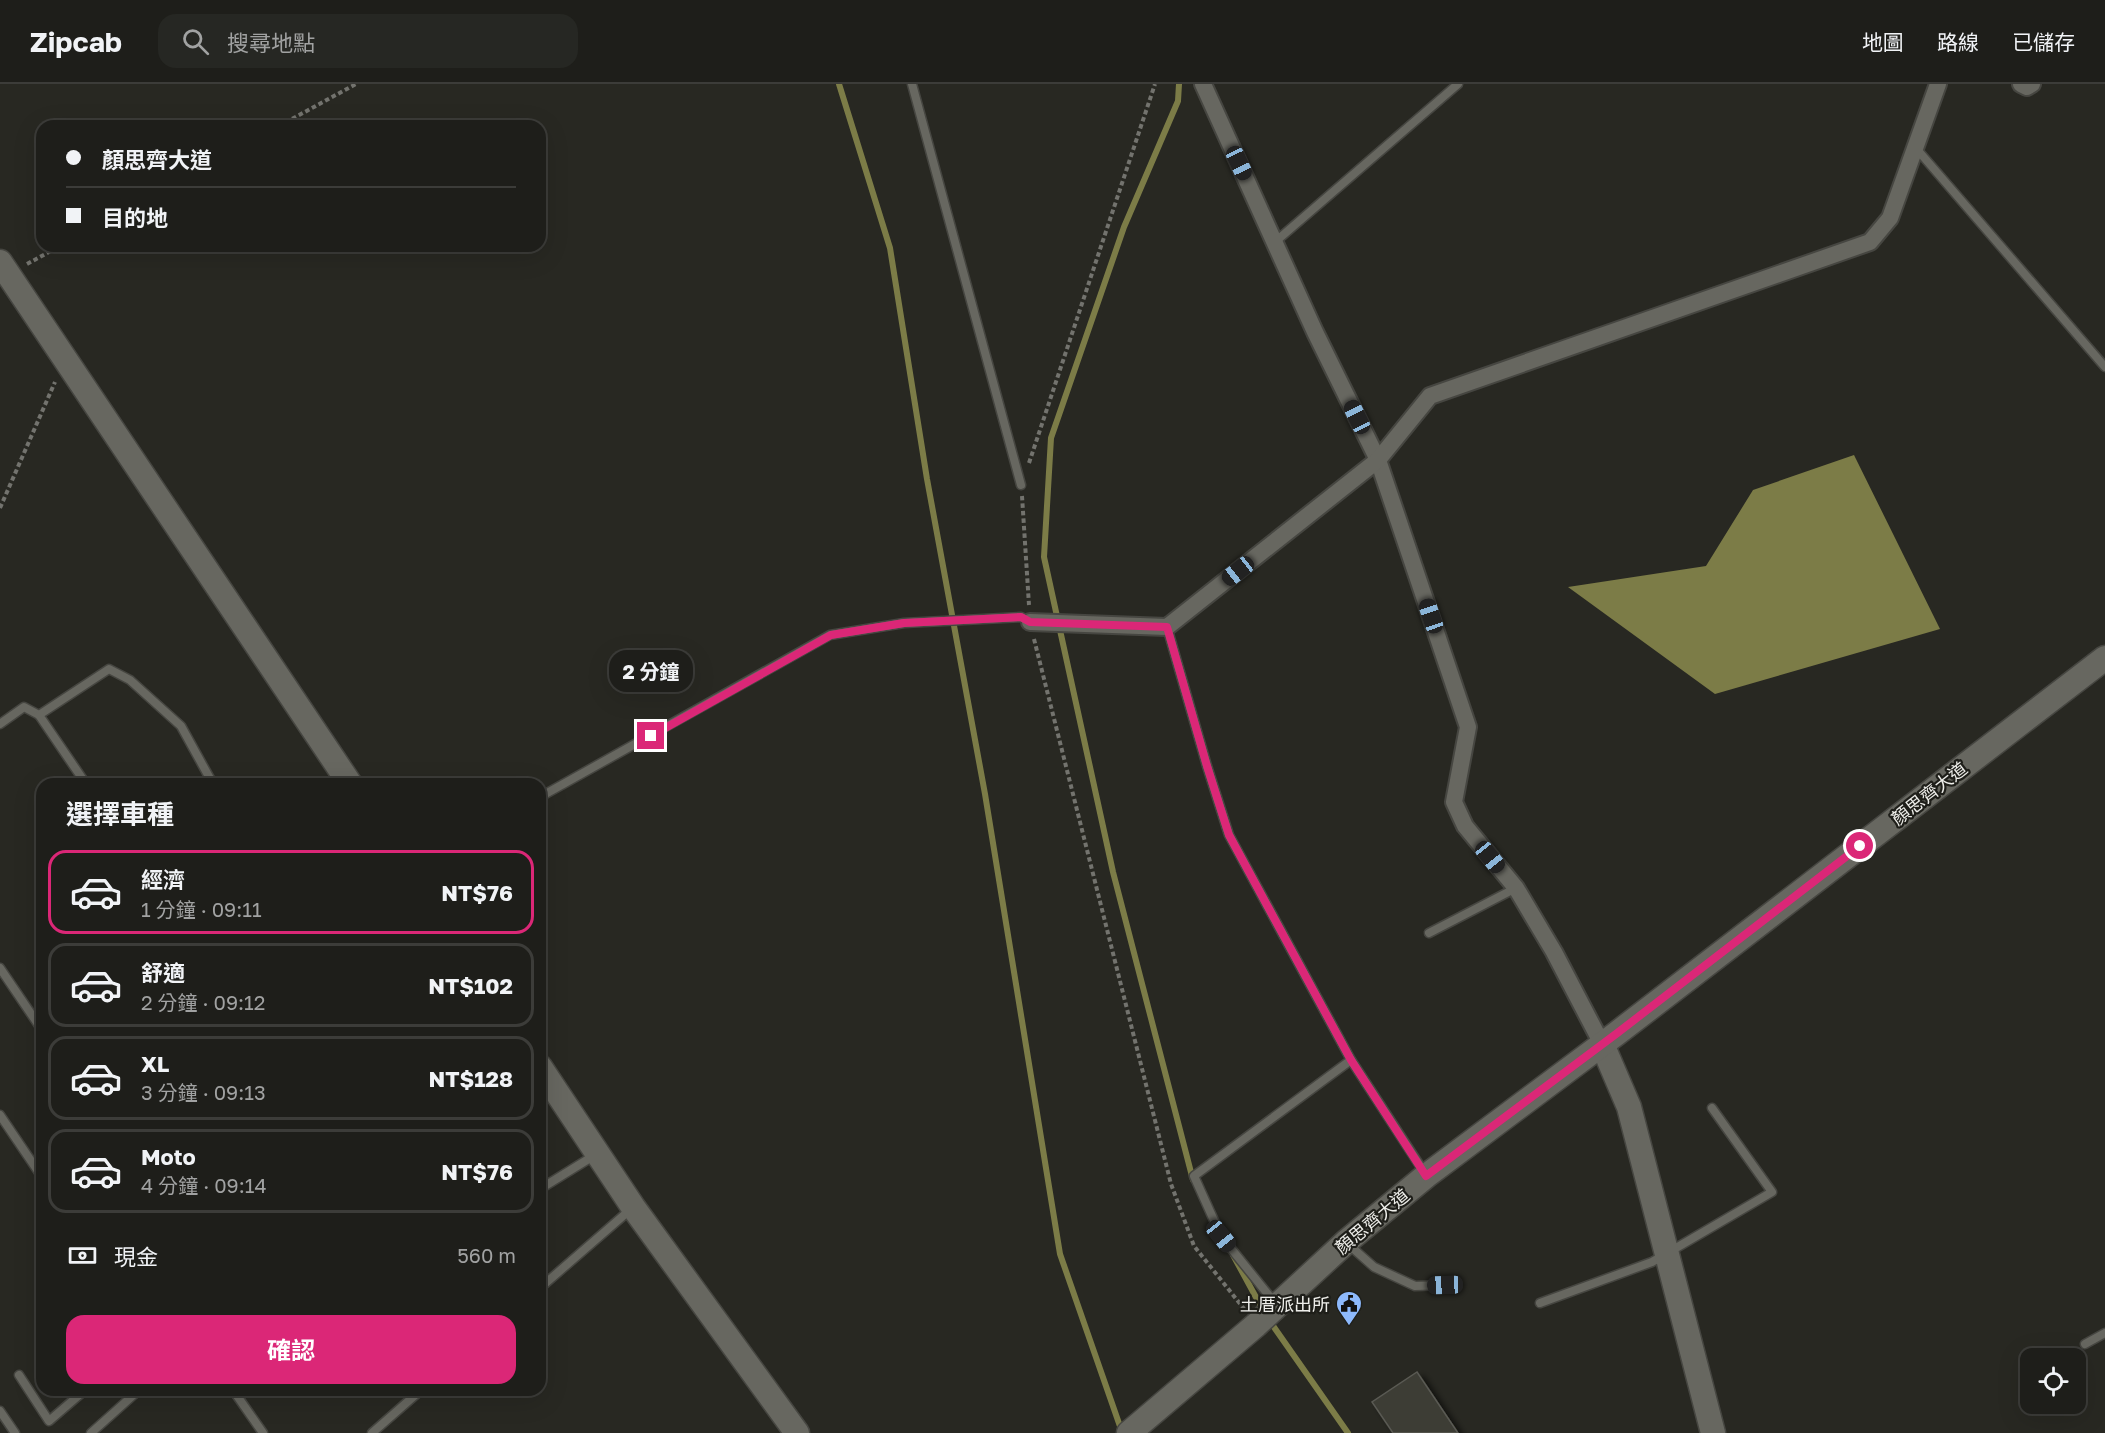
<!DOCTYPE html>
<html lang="zh-TW">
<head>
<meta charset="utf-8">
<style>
  :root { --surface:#1e1e1a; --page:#262723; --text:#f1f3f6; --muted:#a1a2a2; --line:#3c3c39; --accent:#db2777 }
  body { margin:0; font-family:"Golos Text","Noto Sans TC",sans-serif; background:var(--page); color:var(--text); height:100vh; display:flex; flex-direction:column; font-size:22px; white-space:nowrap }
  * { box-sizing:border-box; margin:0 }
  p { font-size:20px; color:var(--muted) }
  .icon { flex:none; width:33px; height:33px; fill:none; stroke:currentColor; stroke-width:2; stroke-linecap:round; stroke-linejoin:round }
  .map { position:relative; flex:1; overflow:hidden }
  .side { position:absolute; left:36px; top:694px; width:510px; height:618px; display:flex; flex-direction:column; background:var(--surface); border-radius:18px; box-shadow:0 6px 24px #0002,0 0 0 2px var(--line) }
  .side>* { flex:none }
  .banner { position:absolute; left:36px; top:36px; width:510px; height:132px; border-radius:18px; box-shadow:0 6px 24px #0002,0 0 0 2px var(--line); display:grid; align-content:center; height:132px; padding:0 30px; background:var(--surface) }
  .buttons { position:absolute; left:2020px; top:1264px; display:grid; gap:12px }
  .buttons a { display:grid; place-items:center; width:66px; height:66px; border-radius:12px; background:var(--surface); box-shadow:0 6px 24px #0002,0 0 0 2px var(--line); font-size:30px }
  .end { position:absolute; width:27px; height:27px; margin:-14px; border:8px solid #db2777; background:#fff; box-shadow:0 0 0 3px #fff }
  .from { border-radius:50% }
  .bubble { position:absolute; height:42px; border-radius:18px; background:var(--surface); box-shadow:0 6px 24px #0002,0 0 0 2px var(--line); font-size:20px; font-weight:700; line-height:42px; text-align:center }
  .car { position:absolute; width:18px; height:36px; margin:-18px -9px; border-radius:8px; box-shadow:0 0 4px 2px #0007; background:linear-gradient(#222 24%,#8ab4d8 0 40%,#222 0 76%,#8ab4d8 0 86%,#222 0) }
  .banner b { display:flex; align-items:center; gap:21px; height:57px; font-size:22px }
  .banner b+b { border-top:2px solid var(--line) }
  .banner i { width:15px; height:15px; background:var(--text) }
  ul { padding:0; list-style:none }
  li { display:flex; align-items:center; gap:18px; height:84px; margin:0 12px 9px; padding:0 18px; border:3px solid var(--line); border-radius:18px }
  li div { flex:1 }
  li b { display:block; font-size:22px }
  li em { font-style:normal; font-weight:700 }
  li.selected { border-color:var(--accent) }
  li>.icon { width:54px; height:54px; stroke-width:1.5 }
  h2 { padding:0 30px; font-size:27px; line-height:72px }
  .pay { display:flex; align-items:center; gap:15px; height:66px; padding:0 30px; font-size:22px }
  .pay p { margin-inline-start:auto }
  .action { display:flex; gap:12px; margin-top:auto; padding:12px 30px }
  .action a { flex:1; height:69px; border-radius:18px; background:var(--accent); color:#fff; font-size:24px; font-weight:700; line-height:69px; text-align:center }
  header { display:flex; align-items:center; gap:36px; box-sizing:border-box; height:84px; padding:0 30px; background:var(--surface); border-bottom:2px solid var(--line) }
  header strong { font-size:28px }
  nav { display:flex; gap:33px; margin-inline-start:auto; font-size:21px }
  .search { width:420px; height:54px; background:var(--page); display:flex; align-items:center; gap:15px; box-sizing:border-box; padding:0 21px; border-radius:18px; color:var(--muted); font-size:22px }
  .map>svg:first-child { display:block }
  .water { fill:#7c7c47 }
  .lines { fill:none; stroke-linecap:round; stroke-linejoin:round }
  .stream { stroke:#7c7c47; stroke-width:6 }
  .building { fill:#3c3c36; stroke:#5a5a53; stroke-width:1.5; filter:url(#shadow) }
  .lane-casing { stroke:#464641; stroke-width:11 }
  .street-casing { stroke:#464641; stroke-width:20 }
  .secondary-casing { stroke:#464641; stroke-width:27 }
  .path { stroke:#73736e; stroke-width:4; stroke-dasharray:4.5 3; stroke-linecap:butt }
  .lane { stroke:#676760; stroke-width:8 }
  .street { stroke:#676760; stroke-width:16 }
  .secondary { stroke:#676760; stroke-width:24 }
  .route { stroke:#db2777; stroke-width:8 }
  .labels { text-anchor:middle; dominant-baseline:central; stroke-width:4.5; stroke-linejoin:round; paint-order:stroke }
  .street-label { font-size:18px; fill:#eeeeea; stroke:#1e1e19 }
  .poi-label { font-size:18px; fill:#eeeeea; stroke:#1e1e19; text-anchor:end }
</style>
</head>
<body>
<header>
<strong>Zipcab</strong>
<div class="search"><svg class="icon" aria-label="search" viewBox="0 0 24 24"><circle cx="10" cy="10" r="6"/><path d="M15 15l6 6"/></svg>搜尋地點</div>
<nav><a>地圖</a><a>路線</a><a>已儲存</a></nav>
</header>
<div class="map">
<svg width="2105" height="1349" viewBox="0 0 2105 1349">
  <defs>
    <filter id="shadow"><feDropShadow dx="6" dy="4" stdDeviation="3" flood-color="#0009"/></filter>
  </defs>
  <rect width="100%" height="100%" fill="#282822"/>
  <!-- water -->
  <path class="water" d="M1854 371 1940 545 1715 610 1568 503 1706 482 1753 406Z"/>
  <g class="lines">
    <!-- stream -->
    <g class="stream">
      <path d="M839 0 890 164 927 395 985 710 1060 1170 1122 1348"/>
      <path d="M1179 0 1178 17 1124 143 1051 354 1044 473 1113 788 1193 1096"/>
      <path d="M1233 1171 1264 1228"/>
      <path d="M1269 1236 1348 1349"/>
    </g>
  </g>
  <!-- building -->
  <path class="building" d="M1417 1288 1458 1349H1393L1372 1318Z"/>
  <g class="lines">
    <defs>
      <g id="lane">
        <path d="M912 0 1021 401"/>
        <path d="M1915 63 2105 283"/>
        <path d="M1275 158 1458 0"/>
        <path d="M1167 543 1207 682 1229 751 1351 976 1426 1091"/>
        <path d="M0 640 24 623 39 631"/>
        <path d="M86 700 39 631 109 585 130 596 181 642 213 700"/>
        <path d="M540 713 830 551 904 539 1021 533 1030 538"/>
        <path d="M1429 849 1516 804"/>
        <path d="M0 884 42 946"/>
        <path d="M0 1031 42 1093"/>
        <path d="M540 1105 595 1071"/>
        <path d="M1348 1160 1374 1183 1415 1202 1445 1201"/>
        <path d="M540 1204 631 1125"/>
        <path d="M1275 1219 1221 1152 1194 1092 1351 976"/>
        <path d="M1540 1219 1652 1178 1772 1108 1712 1024"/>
        <path d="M2085 1260 2105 1249"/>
        <path d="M19 1291 49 1337 85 1306"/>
        <path d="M233 1306 263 1349"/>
        <path d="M0 1327 15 1349"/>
        <path d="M91 1349 139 1306"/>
        <path d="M372 1349 421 1306"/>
      </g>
      <g id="street">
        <path d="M1203 0 1315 248 1378 376 1468 643 1454 718 1465 742 1516 804 1554 868 1602 960"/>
        <path d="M2021 0 2027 3 2032 0"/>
        <path d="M1030 538 1167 543 1378 376 1430 312 1870 158 1890 134 1938 0"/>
      </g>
      <g id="secondary">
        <path d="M0 178 350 700"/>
        <path d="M1602 960 1629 1023 1713 1349"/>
        <path d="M540 983 633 1123 797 1349"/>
        <path d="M1129 1349 1256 1241 1346 1158 1426 1092 1616 950 2105 574"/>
      </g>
    </defs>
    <!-- lane casing -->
    <use href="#lane" class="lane-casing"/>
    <!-- street casing -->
    <use href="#street" class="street-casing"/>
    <!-- secondary casing -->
    <use href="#secondary" class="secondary-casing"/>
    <!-- path -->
    <g class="path">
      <path d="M279 42 356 0"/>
      <path d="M27 180 60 162"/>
      <path d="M1029 379 1155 0"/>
      <path d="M1022 412 1029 521"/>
      <path d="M0 424 55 298"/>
      <path d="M1034 555 1171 1100 1194 1162 1245 1226"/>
    </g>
    <!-- lane -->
    <use href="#lane" class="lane"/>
    <!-- street -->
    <use href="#street" class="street"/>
    <!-- secondary -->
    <use href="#secondary" class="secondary"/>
  </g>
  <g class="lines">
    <!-- route -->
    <path class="route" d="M651 652 831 551 904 539 1021 533 1030 538 1167 543 1207 682 1229 751 1351 976 1426 1092 1616 950 1860 762"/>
  </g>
  <!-- icons -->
  <defs>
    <symbol id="civic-pin" viewBox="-11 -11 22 30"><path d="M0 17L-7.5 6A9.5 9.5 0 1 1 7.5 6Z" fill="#8db9fc" stroke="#1e1e19"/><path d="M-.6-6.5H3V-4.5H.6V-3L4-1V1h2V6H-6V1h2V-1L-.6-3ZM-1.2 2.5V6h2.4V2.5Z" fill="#111"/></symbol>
  </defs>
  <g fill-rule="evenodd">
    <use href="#civic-pin" x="1334" y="1205" width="30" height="40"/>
  </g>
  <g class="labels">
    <!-- street labels -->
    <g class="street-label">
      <text transform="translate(1929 709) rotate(-38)">顏思齊大道</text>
      <text transform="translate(1372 1137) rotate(-40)">顏思齊大道</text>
    </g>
    <!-- poi labels -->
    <g class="poi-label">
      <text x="1330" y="1220">土厝派出所</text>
    </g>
  </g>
</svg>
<div class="buttons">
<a><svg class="icon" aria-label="locate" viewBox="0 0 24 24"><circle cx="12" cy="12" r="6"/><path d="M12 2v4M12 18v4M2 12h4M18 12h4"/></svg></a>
</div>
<i class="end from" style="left:1860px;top:762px"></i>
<i class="end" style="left:651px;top:652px"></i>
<div class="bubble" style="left:609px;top:566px;width:84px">2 分鐘</div>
<i class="car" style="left:1239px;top:79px;rotate:155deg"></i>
<i class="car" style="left:1357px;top:333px;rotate:334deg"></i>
<i class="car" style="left:1238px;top:487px;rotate:232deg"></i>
<i class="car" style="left:1431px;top:532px;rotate:341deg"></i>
<i class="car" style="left:1490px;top:773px;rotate:141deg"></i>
<i class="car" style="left:1221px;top:1152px;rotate:141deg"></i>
<i class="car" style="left:1445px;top:1201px;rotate:268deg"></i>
<div class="banner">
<b><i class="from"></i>顏思齊大道</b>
<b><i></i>目的地</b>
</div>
<section class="side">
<h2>選擇車種</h2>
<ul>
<li class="selected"><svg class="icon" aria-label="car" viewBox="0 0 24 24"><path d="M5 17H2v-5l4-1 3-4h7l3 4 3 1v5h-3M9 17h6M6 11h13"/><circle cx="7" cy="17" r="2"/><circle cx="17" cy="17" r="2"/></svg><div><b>經濟</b><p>1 分鐘 · 09:11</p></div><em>NT$76</em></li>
<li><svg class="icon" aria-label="car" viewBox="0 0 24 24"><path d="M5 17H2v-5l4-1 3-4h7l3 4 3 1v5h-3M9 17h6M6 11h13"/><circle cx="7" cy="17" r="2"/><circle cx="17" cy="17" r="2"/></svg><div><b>舒適</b><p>2 分鐘 · 09:12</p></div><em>NT$102</em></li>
<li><svg class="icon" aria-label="car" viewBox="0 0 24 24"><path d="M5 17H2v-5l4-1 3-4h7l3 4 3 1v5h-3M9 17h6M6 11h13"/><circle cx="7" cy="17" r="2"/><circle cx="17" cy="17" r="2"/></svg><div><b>XL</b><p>3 分鐘 · 09:13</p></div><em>NT$128</em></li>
<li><svg class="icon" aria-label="car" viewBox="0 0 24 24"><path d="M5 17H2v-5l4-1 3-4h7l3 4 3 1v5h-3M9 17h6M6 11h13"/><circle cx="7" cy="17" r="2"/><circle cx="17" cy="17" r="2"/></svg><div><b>Moto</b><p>4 分鐘 · 09:14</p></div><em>NT$76</em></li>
</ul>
<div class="pay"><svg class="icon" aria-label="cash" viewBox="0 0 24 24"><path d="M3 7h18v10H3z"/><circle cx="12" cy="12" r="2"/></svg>現金<p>560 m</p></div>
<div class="action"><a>確認</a></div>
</section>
</div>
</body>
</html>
